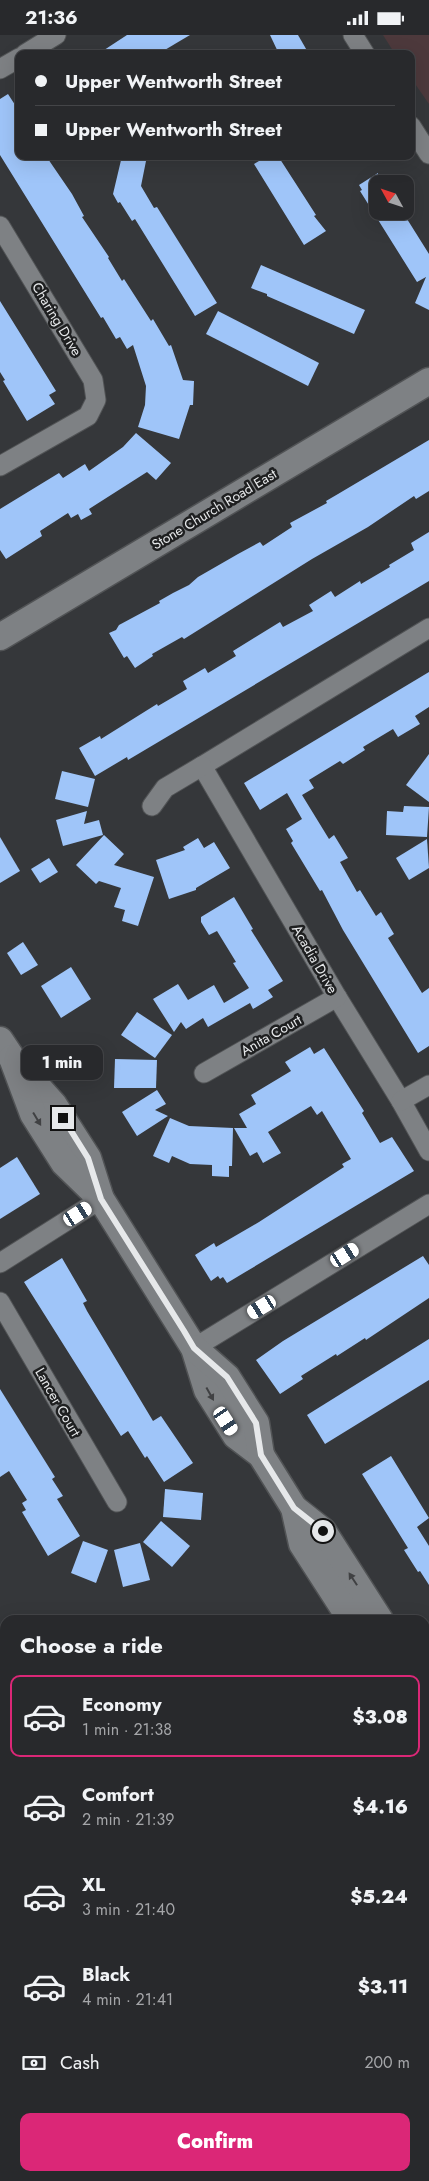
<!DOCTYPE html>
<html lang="en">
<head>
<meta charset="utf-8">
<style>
  :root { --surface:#28292c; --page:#303134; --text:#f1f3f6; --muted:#a5a6a9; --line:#444548; --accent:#db2777 }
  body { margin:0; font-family:Jost,sans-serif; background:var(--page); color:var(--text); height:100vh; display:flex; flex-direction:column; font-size:19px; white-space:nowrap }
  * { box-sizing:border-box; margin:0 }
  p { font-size:16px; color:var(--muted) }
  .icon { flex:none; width:28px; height:28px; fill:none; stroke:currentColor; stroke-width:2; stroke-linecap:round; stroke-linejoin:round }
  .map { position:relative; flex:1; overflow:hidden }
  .sheet { position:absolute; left:0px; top:1580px; width:430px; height:566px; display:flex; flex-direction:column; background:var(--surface); border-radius:15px 15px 0 0; box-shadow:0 5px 20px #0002,0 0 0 1px var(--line) }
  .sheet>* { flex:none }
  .hud { position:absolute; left:15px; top:15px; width:400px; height:110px; border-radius:10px; box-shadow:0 5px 20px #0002,0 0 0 1px var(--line); display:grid; align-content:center; height:110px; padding:0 20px; background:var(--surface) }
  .needle { width:32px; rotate:310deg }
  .controls { position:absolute; left:369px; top:140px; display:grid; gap:10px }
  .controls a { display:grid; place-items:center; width:45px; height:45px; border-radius:10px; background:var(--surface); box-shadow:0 5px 20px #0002,0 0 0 1px var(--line); font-size:25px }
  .end { position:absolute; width:22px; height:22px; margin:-11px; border:6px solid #e6e8ea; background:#111; box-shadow:0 0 0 2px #111 }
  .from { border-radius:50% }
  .bubble { position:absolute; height:35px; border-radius:10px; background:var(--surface); box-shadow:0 5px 20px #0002,0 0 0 1px var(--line); font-size:16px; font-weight:800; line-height:35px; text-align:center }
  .car { position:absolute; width:15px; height:30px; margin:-15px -8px; border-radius:6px; box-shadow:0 0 4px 1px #0007; background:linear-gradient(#fff 24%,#345 0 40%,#fff 0 76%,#345 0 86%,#fff 0) }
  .hud b { display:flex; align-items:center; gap:18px; height:48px; font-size:19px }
  .hud b+b { border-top:1px solid var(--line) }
  .hud i { width:12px; height:12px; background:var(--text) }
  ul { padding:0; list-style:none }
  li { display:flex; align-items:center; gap:15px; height:82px; margin:0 10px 8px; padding:0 10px; border:2px solid transparent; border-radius:10px }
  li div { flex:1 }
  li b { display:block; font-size:19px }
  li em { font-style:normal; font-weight:800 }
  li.selected { border-color:var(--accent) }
  li>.icon { width:45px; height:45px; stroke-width:1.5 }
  h2 { padding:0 20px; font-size:22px; line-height:60px }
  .pay { display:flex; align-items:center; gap:12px; height:55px; padding:0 20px; font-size:19px }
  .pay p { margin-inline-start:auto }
  .button { display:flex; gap:10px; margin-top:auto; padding:10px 20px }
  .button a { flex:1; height:58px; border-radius:10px; background:var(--accent); color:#fff; font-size:20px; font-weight:800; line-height:58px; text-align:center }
  .status { display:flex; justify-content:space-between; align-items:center; height:35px; padding:0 25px; background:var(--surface); direction:ltr }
  .status svg { height:14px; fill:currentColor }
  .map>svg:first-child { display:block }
  .commercial { fill:#4d393c }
  .building { fill:#9fc5f9 }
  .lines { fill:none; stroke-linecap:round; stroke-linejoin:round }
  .minor-casing { stroke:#515355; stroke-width:21 }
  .secondary-casing { stroke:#515355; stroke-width:29 }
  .minor { stroke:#7e8184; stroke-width:19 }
  .secondary { stroke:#7e8184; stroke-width:26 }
  .oneway { fill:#404143 }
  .route { stroke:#e6e8ea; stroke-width:6 }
  .labels { text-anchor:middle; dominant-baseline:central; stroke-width:5; stroke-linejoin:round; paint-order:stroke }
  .street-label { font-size:14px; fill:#e6e8ea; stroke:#1e1f20 }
</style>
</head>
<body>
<div class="status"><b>21:36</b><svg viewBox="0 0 49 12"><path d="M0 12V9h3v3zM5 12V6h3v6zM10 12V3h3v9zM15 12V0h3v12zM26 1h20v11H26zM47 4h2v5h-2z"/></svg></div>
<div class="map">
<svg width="429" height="2146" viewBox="0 0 429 2146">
  <rect width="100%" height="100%" fill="#35373a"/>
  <!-- commercial -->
  <path class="commercial" d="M383 0H429V69L411 43V19H395Z"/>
  <!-- building -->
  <g class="building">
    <path d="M127 0H190L158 19H98Z"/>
    <path d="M270 0H298L309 19H279Z"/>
    <path d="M8 59 19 76V121H46L72 159 84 181 82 182 109 222 108 223 122 246 124 244 151 286 153 284 169 311 171 310 183 345 194 346 193 370H190L179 404 138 392 145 370 146 351 133 310 127 314 120 302 116 304 103 282 101 283 0 120V64Z"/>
    <path d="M122 121H147L141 151 154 173 157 172 217 268 195 281 135 184 132 186 120 167 118 168 113 159Z"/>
    <path d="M256 121H278L316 180 314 181 326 196 304 210 254 129 259 126Z"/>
    <path d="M378 138V176H402L429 219V275L415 268 426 242 417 247 360 156 362 155 359 150Z"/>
    <path d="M261 230 365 275 354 299 267 261V259L251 253Z"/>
    <path d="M0 266 56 356 49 360 55 369 27 386 3 346 5 345 0 337Z"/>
    <path d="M218 276 319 328 308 351 206 299Z"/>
    <path d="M136 398 171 428 156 445 147 437 89 474 92 479 81 485 78 479 71 483 68 478 40 496 42 501 6 524 0 515V474L59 438 63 443 85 429 89 436 123 412Z"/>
    <path d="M429 405V456L416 464 414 461 368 492 312 524 184 604 182 602 152 619 153 621 135 633 127 621 124 623 109 598 116 595 119 590 160 568 159 566 173 558 189 550 198 542 238 519 260 507 263 511 292 492 290 488 327 468 326 466 338 459Z"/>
    <path d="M429 497V546L128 725 127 722 95 741 79 713 100 701 101 704 157 669 158 671 187 654 183 646 205 633 208 638 236 621 233 616 280 587 283 592 313 576 309 570 331 556 335 562 360 546 361 549 390 532 389 530 414 515 411 508Z"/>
    <path d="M429 637V672L415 681 420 689 398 702 393 694 363 712 365 715 343 729 340 726 309 745 314 753 302 760 329 804 334 800 348 823 340 827 357 857 360 855 376 881 381 877 394 899 388 903 422 958 429 953V1011L418 1018 343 895 322 855 320 856 291 808 293 806 286 794 302 784 287 758 260 775 244 748Z"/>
    <path d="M429 719V767L406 750Z"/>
    <path d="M62 736 95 744 88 772 55 764Z"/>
    <path d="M404 771 429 772 427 802 386 800 387 776 403 777Z"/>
    <path d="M87 776 84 789 99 785 103 800 63 811 56 785Z"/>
    <path d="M104 800 124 819 114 830 154 842 138 891 122 886 125 875 114 872 121 853 99 846 96 849 76 830Z"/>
    <path d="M0 802 20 836 0 848Z"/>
    <path d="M198 803 204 813 214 807 230 833 196 853V855L169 864 156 825 185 815 183 812Z"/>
    <path d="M427 804 429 833 409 845 396 823Z"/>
    <path d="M49 823 58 837 40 848 31 834Z"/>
    <path d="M234 862 253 894 251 895 283 946 268 955 273 962 253 974 250 968 208 992 203 983 186 994 181 987 174 997 153 964 178 949 188 965 214 950 224 968 249 953 233 928 236 927 217 896 209 900 201 887V882Z"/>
    <path d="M23 907 38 930 21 940 7 918Z"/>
    <path d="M71 932 91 964 61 983 41 951Z"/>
    <path d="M137 977 172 1000 155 1023 121 1000Z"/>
    <path d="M310 1012 314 1019 324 1013 364 1076 362 1078 380 1108 392 1102 414 1136 227 1248 223 1242 220 1244 218 1241 211 1246 195 1220 214 1208 216 1212 259 1187 344 1132 342 1129 351 1124 322 1076 317 1080 311 1071 268 1097 281 1118 263 1128 257 1117 250 1121 234 1093H247L239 1079 256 1069 251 1060 291 1036 285 1027Z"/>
    <path d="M115 1024 157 1025 156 1053H114Z"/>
    <path d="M157 1055 166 1069 155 1075 168 1081 137 1101 122 1077Z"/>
    <path d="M170 1083 189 1091 233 1093 232 1131H229V1142L212 1141V1130L190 1129 172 1121 169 1128 153 1121Z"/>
    <path d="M17 1122 40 1159 0 1184V1133Z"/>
    <path d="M423 1221 429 1230V1263L366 1305 365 1303 337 1321 336 1319 301 1341 303 1344 280 1359 256 1325 283 1306Z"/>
    <path d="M62 1223 87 1266 83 1268 87 1276 153 1386 161 1381 193 1428 164 1447 147 1421 145 1423 128 1396 121 1401 24 1247Z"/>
    <path d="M429 1304V1345L325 1409 307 1380Z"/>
    <path d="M0 1354 55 1442 52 1444 63 1461 57 1464 80 1501 48 1521 22 1477 26 1475 22 1468 27 1465 9 1436 0 1442Z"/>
    <path d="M391 1421 429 1483 417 1492 429 1511V1550L420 1536 418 1537 404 1515 408 1513 362 1439Z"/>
    <path d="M165 1454 203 1458 201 1485 163 1482Z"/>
    <path d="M161 1486 190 1511 172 1532 143 1507Z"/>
    <path d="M83 1506 108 1515 96 1548 71 1538Z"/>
    <path d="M140 1508 150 1545 123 1552 114 1515Z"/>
  </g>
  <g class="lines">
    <defs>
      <g id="minor">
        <path d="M353 0 365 19"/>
        <path d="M25 19 56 0"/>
        <path d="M0 34 19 23"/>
        <path d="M411 91 429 119"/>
        <path d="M0 191 93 345 96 365 88 381 0 431"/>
        <path d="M429 593 202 731 337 962 401 1066 429 1116"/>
        <path d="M152 771 165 753 202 731"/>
        <path d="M204 1038 337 962"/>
        <path d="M401 1066 429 1050"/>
        <path d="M0 1228 101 1164"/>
        <path d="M0 1267 117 1467"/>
        <path d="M194 1313 429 1169"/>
        <path d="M0 1673 5 1680"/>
        <path d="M425 1778 429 1776"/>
        <path d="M0 1802 5 1799"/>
        <path d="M0 2046 5 2043"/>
        <path d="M283 2141 286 2146"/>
        <path d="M226 2146 234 2141"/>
      </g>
      <g id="secondary">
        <path d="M0 602 429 346"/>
        <path d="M0 1005 12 1023 54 1070 88 1123 100 1161"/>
        <path d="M12 1023 33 1079 64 1128 101 1164 194 1313 207 1355 236 1401 261 1420 294 1473 323 1496 380 1585"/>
        <path d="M194 1313 227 1342 256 1388 261 1420"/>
        <path d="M294 1473 302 1509 351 1585"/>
        <path d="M425 1656 429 1663"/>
        <path d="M425 1704 429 1710"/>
      </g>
    </defs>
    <!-- minor casing -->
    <use href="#minor" class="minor-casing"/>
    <!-- secondary casing -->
    <use href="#secondary" class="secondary-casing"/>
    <!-- minor -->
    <use href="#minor" class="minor"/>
    <!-- secondary -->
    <use href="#secondary" class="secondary"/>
  </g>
  <!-- one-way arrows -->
  <defs><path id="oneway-solid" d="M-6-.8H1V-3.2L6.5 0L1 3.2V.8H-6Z" transform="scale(1.25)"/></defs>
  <g class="oneway">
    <use href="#oneway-solid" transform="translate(37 1084) rotate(59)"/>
    <use href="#oneway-solid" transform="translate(210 1359) rotate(61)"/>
    <use href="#oneway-solid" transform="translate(353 1544) rotate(-123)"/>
  </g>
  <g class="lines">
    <!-- route -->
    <path class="route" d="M63 1083 88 1123 101 1164 184 1296 194 1313 227 1342 256 1388 261 1420 294 1473 323 1496"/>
  </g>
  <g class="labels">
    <!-- street labels -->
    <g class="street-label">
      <text transform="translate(57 284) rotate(59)">Charing Drive</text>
      <text transform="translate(214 474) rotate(-31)">Stone Church Road East</text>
      <text transform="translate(315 924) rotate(60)">Acadia Drive</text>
      <text transform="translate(271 1000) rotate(-30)">Anita Court</text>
      <text transform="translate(58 1367) rotate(60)">Lancer Court</text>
    </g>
  </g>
</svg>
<div class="controls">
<a><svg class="needle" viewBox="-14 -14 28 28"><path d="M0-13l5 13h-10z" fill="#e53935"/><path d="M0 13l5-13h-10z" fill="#a5a6a9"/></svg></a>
</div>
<i class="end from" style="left:323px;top:1496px"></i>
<i class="end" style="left:63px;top:1083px"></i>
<div class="bubble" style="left:21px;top:1010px;width:82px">1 min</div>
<i class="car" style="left:78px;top:1179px;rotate:57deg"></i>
<i class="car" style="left:345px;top:1220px;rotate:58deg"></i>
<i class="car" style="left:262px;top:1272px;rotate:239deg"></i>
<i class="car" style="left:226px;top:1386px;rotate:147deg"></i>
<div class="hud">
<b><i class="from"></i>Upper Wentworth Street</b>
<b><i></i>Upper Wentworth Street</b>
</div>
<section class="sheet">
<h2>Choose a ride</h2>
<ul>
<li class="selected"><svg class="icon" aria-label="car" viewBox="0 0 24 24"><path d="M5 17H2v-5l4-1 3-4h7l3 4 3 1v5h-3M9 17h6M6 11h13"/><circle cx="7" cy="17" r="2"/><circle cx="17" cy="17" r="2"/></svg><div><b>Economy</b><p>1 min · 21:38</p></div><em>$3.08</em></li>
<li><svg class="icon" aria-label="car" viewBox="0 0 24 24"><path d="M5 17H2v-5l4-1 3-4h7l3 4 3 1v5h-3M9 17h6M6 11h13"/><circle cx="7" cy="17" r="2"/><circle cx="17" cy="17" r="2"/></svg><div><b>Comfort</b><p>2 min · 21:39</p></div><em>$4.16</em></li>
<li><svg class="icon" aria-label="car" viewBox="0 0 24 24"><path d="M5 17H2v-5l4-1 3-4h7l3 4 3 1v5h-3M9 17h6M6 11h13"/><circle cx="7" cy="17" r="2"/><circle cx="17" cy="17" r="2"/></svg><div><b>XL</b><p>3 min · 21:40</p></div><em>$5.24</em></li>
<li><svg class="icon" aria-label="car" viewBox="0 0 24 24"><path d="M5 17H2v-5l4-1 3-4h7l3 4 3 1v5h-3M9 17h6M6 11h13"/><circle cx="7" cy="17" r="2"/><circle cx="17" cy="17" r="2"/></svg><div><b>Black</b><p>4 min · 21:41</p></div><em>$3.11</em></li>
</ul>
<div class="pay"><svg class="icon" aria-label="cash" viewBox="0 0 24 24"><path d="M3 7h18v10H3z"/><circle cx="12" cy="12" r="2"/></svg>Cash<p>200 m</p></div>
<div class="button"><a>Confirm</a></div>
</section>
</div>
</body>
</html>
